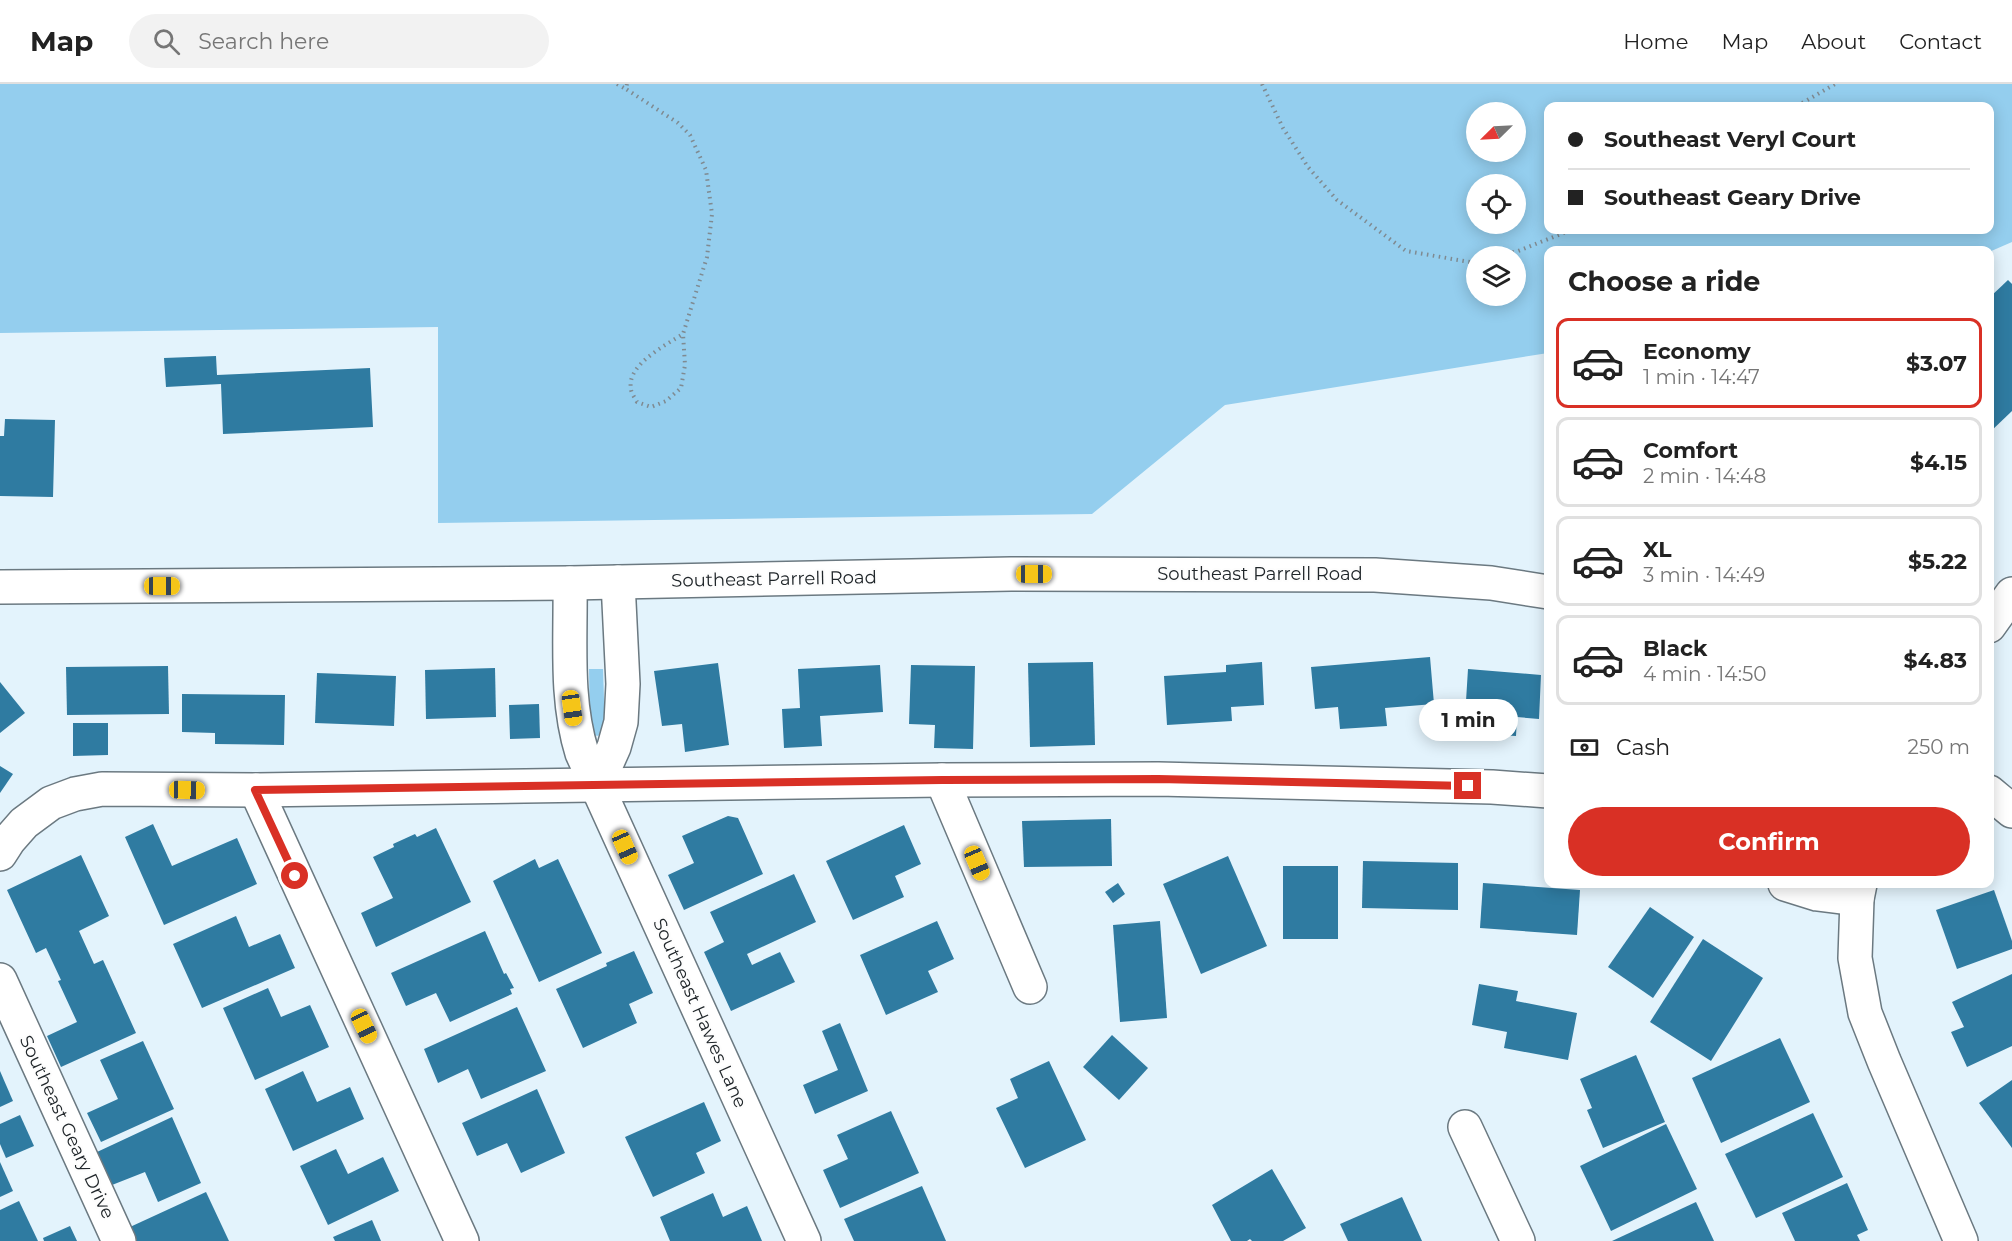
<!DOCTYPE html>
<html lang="en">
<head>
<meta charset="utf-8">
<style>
  :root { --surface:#fff; --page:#f2f2f2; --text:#222; --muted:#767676; --line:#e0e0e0; --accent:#d93025 }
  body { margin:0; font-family:Montserrat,sans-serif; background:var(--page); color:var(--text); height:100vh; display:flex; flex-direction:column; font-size:22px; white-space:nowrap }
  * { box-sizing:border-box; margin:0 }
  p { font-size:20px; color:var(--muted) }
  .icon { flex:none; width:33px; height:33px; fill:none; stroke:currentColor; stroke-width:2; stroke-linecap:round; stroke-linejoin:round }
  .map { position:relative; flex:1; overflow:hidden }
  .drawer { position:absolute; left:1544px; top:162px; width:450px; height:642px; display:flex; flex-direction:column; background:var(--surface); border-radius:12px; box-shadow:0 3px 15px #0003 }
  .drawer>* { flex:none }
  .guide { position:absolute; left:1544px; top:18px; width:450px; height:132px; border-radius:12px; box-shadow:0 3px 15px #0003; display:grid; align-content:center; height:132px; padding:0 24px; background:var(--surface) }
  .needle { width:39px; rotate:246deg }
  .fabs { position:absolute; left:1466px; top:18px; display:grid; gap:12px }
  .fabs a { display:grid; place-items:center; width:60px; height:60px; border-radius:50%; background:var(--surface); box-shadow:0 3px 15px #0003; font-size:30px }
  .end { position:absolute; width:27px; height:27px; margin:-14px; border:8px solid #d93025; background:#fff; box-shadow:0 0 0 3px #fff }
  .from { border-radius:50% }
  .bubble { position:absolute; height:42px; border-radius:21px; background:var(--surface); box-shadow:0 3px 15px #0003; font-size:20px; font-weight:700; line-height:42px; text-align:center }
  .car { position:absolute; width:18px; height:36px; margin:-18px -9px; border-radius:8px; box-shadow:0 0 4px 2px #0007; background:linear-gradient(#f5c518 24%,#345 0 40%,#f5c518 0 76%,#345 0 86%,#f5c518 0) }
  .guide b { display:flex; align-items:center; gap:21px; height:57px; font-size:22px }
  .guide b+b { border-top:2px solid var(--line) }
  .guide i { width:15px; height:15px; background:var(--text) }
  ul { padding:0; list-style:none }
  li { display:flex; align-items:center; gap:18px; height:90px; margin:0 12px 9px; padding:0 12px; border:3px solid var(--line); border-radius:12px }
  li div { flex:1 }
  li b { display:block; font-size:22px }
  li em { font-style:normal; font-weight:700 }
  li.current { border-color:var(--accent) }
  li>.icon { width:54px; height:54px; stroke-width:1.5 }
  h2 { padding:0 24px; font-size:27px; line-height:72px }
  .pay { display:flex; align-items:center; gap:15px; height:66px; padding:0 24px; font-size:22px }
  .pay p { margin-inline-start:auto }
  .cta { display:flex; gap:12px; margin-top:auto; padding:12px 24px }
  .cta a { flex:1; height:69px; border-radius:36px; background:var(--accent); color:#fff; font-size:24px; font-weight:700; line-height:69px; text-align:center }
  header { display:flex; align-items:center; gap:36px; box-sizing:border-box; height:84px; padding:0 30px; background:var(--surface); border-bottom:2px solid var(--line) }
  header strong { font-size:28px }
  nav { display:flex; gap:33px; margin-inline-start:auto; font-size:21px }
  .search { width:420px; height:54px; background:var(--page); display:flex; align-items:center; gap:15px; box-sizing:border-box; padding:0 21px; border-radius:33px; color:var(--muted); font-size:22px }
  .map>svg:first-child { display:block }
  .green { fill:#94ceee; fill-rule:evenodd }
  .building { fill:#2f7ba1 }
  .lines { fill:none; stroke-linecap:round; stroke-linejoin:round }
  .minor-casing { stroke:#6b7981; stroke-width:36 }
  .tertiary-casing { stroke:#6b7981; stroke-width:36 }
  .path { stroke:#7f8a91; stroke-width:4; stroke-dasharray:1.5 4.5; stroke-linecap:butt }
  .minor { stroke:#fff; stroke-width:33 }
  .tertiary { stroke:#fff; stroke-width:33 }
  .route { stroke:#d93025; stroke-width:8 }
  .labels { text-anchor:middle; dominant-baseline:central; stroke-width:4.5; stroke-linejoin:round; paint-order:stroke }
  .street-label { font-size:18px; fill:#20262a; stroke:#fdfdfd }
</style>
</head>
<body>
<header>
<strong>Map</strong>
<div class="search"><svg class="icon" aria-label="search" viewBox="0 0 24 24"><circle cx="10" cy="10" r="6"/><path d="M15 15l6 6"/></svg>Search here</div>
<nav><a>Home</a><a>Map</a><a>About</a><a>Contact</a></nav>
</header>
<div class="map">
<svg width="2012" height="1157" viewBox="0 0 2012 1157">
  <rect width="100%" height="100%" fill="#e3f3fc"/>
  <!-- green -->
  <g class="green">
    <path d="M0 0H2012V158L1989 168 1548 166V269L1225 321 1092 430 438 439V243L0 249ZM1548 22H1989V146H1548ZM1476 28H1515V68H1476ZM1476 100H1515V140H1476ZM1476 172H1515V212H1476Z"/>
    <path d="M589 585H603L605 645 602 650 597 652 593 650 590 647Z"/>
  </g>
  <!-- building -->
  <g class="building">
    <path d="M2008 196 2012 200V327L1989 349V214Z"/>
    <path d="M216 272 217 291 370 284 373 343 223 350 221 300 166 303 164 274Z"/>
    <path d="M5 335 55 336 53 413 0 412V352H4Z"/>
    <path d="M1430 573 1434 620 1385 624 1387 642 1340 645 1338 623 1315 625 1311 583Z"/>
    <path d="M1093 578 1095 661 1030 663 1028 579Z"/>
    <path d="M1262 578 1264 621 1231 623 1232 637 1167 641 1164 592 1226 588V581Z"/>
    <path d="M718 579 729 661 685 668 682 640 662 642 654 587Z"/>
    <path d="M880 581 883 628 820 632 822 662 784 664 782 625 800 624 798 585Z"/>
    <path d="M911 581 975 582 973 665 934 664 935 641 909 640Z"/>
    <path d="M168 582 169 630 67 631 66 583Z"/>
    <path d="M495 584 496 633 426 635 425 586Z"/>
    <path d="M1468 585 1541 591 1539 635 1517 633 1516 652 1464 649Z"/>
    <path d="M317 589 396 592 394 642 315 639Z"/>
    <path d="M0 598 25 629 0 649Z"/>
    <path d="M182 610 285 611 284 661 215 660V649L182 648Z"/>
    <path d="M539 620 540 654 510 655 509 621Z"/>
    <path d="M73 639H108V671L73 672Z"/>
    <path d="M0 682 13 690 0 709Z"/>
    <path d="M728 732 738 734 763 790 684 826 668 791 694 779 682 752Z"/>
    <path d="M1111 735 1112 782 1024 783 1022 737Z"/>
    <path d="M153 740 172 782 237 754 257 800 164 841 125 753Z"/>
    <path d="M904 741 921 780 895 792 904 813 853 836 826 777Z"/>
    <path d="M436 744 471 818 376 863 361 829 393 814 373 773 394 763 393 760 415 750 417 753Z"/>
    <path d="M81 771 109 832 79 847 94 880 85 884 103 876 136 949 61 983 47 952 77 938 58 897 61 896 46 864 36 869 7 806Z"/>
    <path d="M1228 772 1267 862 1201 890 1163 800Z"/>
    <path d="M535 775 539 784 558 775 602 869 539 898 493 797Z"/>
    <path d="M1363 777 1458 779V826L1362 824Z"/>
    <rect x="1283" y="782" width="55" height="73"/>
    <path d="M794 790 816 838 747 870 752 881 780 868 795 898 731 927 704 868 724 858 710 828Z"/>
    <path d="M1118 799 1125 810 1113 819 1105 808Z"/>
    <path d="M1483 799 1580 806 1577 851 1480 844Z"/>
    <path d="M1994 806 2012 857V865L1957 885 1936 826Z"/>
    <path d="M1650 823 1694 853 1653 914 1608 883Z"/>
    <path d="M236 832 249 863 280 850 295 884 202 924 173 860Z"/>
    <path d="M937 837 954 875 928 887 938 908 886 931 860 871Z"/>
    <path d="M1160 837 1167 934 1120 938 1113 841Z"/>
    <path d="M485 847 504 890 506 889 514 904 510 905 512 910 450 938 436 909 406 922 391 889Z"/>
    <path d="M1703 855 1763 894 1711 977 1650 938Z"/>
    <path d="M634 867 653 909 629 920 637 939 583 964 556 905 607 882 606 879Z"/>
    <path d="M2012 890V962L1967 983 1951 948 1964 943 1952 918Z"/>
    <path d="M1479 900 1518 907 1516 917 1577 929 1568 976 1504 964 1507 948 1472 941Z"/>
    <path d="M268 904 281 933 310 921 329 963 255 996 223 924Z"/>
    <path d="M517 923 546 987 481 1015 468 985 438 999 424 965Z"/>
    <path d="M840 939 868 1007 815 1030 803 1001 838 986 822 947Z"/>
    <path d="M1112 951 1148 984 1119 1016 1083 983Z"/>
    <path d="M1780 954 1810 1018 1721 1059 1692 994Z"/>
    <path d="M143 957 174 1025 101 1058 87 1029 118 1015 100 976Z"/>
    <path d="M1636 971 1665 1038 1603 1064 1587 1026 1592 1024 1580 995Z"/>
    <path d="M1049 977 1086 1056 1025 1084 996 1024 1018 1014 1010 995Z"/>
    <path d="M0 987 13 1017 0 1023Z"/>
    <path d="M303 987 317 1018 350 1003 364 1035 293 1067 265 1005Z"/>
    <path d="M2012 996V1064L1979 1019Z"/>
    <path d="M537 1005 565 1069 521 1089 507 1059 477 1072 462 1039Z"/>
    <path d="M704 1018 721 1057 696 1069 705 1089 653 1113 625 1053Z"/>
    <path d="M891 1027 919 1089 840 1124 823 1086 848 1075 837 1051Z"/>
    <path d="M1813 1029 1843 1093 1756 1134 1725 1070Z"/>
    <path d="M20 1031 34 1062 6 1074 0 1060V1040Z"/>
    <path d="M172 1033 201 1099 158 1118 145 1088 112 1101 97 1068Z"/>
    <path d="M1666 1040 1697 1105 1611 1147 1580 1082Z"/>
    <path d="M336 1065 348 1090 383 1073 399 1107 328 1141 300 1082Z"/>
    <path d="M0 1078 13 1107 0 1113Z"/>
    <path d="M1272 1085 1306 1144 1283 1157H1252L1250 1155 1247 1157H1231L1212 1121Z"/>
    <path d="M1847 1099 1868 1146 1857 1151 1860 1157H1795L1782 1129Z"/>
    <path d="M922 1102 946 1157H854L844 1135Z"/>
    <path d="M206 1108 229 1157H137L130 1143Z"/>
    <path d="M713 1109 723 1133 747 1122 762 1157H670L660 1133Z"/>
    <path d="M1402 1113 1422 1157H1348L1340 1140Z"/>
    <path d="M19 1117 38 1157H0V1126Z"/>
    <path d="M1696 1118 1714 1157H1612Z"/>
    <path d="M372 1136 381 1157H335L333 1153Z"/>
    <path d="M70 1142 77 1157H44L43 1154Z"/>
  </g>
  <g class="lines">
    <defs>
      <g id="minor">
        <path d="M570 499C571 555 565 615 582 669L804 1157"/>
        <path d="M1989 542 2012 510"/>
        <path d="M942 696 1030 903"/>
        <path d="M597 701 614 663 621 638 623 600 618 498"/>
        <path d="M256 706 462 1157"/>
        <path d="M0 770 9 756 24 739 51 719 75 710 102 705 256 706 942 696 1158 695 1492 703 1548 707"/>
        <path d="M1785 800 1817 810 1857 815"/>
        <path d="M1860 800 1857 815 1855 874 1865 929 1884 977 1961 1157"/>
        <path d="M0 896 119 1157"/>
        <path d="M1465 1043 1518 1157"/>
      </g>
      <g id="tertiary">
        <path d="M0 503 570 499 1011 490 1375 491 1491 499 1548 508"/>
        <path d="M1989 708 2012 727"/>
      </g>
    </defs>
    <!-- minor casing -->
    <use href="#minor" class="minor-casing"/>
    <!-- tertiary casing -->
    <use href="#tertiary" class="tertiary-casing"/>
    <!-- path -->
    <g class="path">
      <path d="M617 0 626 5"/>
      <path d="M627 0 626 5 678 39 690 51 706 86 712 130 707 173 683 250 685 281 681 304 666 317 651 323 637 318C635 314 631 309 631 305 626 281 666 261 683 250"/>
      <path d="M1262 0 1283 44 1308 83 1337 116 1406 167 1470 178 1476 177"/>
      <path d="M1797 22 1835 0"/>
      <path d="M1495 172 1518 167 1571 146"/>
    </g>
    <!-- minor -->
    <use href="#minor" class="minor"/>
    <!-- tertiary -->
    <use href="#tertiary" class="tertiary"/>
  </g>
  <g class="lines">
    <!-- route -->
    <path class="route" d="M295 792 255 706 942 696 1158 695 1468 702"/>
  </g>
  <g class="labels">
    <!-- street labels -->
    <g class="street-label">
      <text x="1260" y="490">Southeast Parrell Road</text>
      <text transform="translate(774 495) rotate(-1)">Southeast Parrell Road</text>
      <text transform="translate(700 929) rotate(66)">Southeast Hawes Lane</text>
      <text transform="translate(67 1043) rotate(65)">Southeast Geary Drive</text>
    </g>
  </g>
</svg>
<div class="fabs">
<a><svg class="needle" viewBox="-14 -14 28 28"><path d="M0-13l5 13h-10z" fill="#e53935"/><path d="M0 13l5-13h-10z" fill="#767676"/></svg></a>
<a><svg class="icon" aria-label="locate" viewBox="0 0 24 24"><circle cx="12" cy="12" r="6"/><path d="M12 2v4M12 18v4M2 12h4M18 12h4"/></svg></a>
<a><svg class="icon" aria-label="layers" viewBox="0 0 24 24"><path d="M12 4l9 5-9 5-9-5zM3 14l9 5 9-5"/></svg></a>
</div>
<i class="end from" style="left:295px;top:792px"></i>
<i class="end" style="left:1468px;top:702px"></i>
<div class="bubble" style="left:1419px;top:615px;width:99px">1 min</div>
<i class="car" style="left:1034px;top:490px;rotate:90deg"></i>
<i class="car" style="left:162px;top:502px;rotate:90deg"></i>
<i class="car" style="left:572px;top:624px;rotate:172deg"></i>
<i class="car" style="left:187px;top:706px;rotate:91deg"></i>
<i class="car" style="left:625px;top:763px;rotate:156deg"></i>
<i class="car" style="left:977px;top:779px;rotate:157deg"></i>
<i class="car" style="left:364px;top:942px;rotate:155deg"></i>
<div class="guide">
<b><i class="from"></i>Southeast Veryl Court</b>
<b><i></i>Southeast Geary Drive</b>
</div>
<section class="drawer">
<h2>Choose a ride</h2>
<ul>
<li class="current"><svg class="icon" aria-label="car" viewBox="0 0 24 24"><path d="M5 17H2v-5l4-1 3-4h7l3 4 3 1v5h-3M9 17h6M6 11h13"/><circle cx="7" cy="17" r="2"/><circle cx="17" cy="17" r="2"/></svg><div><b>Economy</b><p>1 min · 14:47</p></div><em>$3.07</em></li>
<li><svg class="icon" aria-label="car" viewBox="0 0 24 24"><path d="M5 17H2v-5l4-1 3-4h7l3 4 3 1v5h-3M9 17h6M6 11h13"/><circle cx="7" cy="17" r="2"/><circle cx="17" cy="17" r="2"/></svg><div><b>Comfort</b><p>2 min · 14:48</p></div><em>$4.15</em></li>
<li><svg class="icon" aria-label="car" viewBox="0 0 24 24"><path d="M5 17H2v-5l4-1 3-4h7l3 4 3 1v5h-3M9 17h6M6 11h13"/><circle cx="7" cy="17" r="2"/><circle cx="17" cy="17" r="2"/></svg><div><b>XL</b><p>3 min · 14:49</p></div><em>$5.22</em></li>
<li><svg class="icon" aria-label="car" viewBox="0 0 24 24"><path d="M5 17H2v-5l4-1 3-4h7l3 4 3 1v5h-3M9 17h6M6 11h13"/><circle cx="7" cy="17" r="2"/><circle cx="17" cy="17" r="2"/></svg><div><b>Black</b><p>4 min · 14:50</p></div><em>$4.83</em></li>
</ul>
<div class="pay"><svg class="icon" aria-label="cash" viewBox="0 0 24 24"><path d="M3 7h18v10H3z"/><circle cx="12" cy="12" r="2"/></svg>Cash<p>250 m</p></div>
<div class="cta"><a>Confirm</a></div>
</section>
</div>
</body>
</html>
